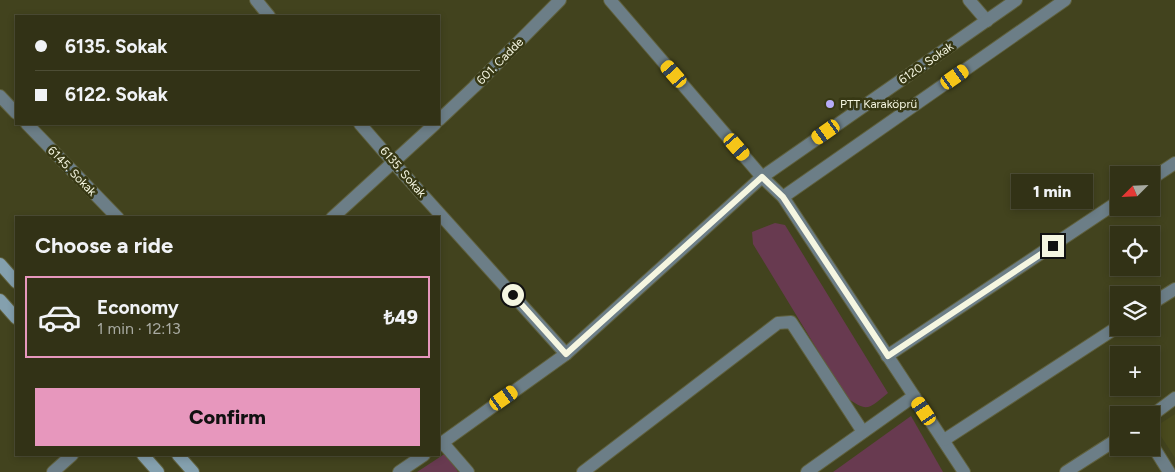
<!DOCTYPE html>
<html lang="en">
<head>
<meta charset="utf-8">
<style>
  :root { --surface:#323216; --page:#3a3a1f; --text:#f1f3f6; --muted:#a8aaa1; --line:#4d4d35; --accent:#e797bd }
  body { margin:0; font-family:Figtree,sans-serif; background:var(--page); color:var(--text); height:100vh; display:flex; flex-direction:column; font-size:19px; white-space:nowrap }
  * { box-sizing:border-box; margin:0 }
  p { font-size:16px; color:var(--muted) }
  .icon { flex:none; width:28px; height:28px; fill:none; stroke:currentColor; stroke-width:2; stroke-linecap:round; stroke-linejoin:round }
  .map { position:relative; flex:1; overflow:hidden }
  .side { position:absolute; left:15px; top:216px; width:425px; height:240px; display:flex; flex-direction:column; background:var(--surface); border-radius:0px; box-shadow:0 2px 8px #0003,0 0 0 1px var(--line) }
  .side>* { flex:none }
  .guide { position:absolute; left:15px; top:15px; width:425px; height:110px; border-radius:0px; box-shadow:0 2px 8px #0003,0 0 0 1px var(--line); display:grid; align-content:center; height:110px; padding:0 20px; background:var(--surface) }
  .needle { width:32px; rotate:246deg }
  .tools { position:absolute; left:1110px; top:166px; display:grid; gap:10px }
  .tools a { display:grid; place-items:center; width:50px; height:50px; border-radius:0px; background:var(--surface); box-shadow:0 2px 8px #0003,0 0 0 1px var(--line); font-size:25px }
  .end { position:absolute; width:22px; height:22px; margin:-11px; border:6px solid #f5f6e1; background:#111; box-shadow:0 0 0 2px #111 }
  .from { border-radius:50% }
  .bubble { position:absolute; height:35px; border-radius:0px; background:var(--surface); box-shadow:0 2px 8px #0003,0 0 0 1px var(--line); font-size:16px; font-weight:800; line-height:35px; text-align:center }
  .car { position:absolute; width:15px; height:30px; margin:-15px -8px; border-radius:6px; box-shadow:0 0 4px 1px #0007; background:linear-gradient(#f5c518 24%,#345 0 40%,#f5c518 0 76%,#345 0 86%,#f5c518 0) }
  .guide b { display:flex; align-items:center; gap:18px; height:48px; font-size:19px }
  .guide b+b { border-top:1px solid var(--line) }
  .guide i { width:12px; height:12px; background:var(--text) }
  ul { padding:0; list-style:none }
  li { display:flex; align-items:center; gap:15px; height:82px; margin:0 10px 8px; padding:0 10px; border:2px solid transparent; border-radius:0px }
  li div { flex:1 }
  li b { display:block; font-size:19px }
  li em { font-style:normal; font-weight:800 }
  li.active { border-color:var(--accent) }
  li>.icon { width:45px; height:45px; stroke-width:1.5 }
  h2 { padding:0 20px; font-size:22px; line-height:60px }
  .cta { display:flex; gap:10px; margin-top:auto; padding:10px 20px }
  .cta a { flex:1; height:58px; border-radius:0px; background:var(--accent); color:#111; font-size:20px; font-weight:800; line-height:58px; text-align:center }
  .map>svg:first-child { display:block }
  .built { fill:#494a1d }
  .green { fill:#683a50 }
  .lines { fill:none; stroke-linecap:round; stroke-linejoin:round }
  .street-casing { stroke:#5f603d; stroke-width:14 }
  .secondary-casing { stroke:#5f603d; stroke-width:14 }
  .street { stroke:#6c7e87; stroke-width:12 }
  .secondary { stroke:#84a0ae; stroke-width:12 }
  .route { stroke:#f5f6e1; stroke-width:6 }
  .poi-dot { fill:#b6abf8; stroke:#373814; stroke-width:2 }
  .labels { text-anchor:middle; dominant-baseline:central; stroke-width:5; stroke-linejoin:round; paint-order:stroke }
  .street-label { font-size:12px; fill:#f5f6e1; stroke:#373814 }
  .poi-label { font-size:12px; fill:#f5f6e1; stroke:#373814; text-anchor:start }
</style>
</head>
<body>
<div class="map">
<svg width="1175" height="472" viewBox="0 0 1175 472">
  <rect width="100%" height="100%" fill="#42431e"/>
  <!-- built -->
  <path class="built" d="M1175 414V458L1155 427Z"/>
  <!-- green -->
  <g class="green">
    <path d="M775 223 785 225 888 393C868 409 868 413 846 397L753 244 752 232Z"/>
    <path d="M911 416 943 472H833Z"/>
    <path d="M446 453 458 472H417Z"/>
  </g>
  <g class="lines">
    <defs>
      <g id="street">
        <path d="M256 0 269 16"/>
        <path d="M610 0 762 177 783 197 964 472"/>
        <path d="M969 0 987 21"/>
        <path d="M0 96 16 113"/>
        <path d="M439 120 474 87 560 0"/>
        <path d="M27 124 118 218"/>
        <path d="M360 124 393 162 566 354"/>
        <path d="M1151 179 1175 163"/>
        <path d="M783 197 1065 0"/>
        <path d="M332 218 435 124"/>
        <path d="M1151 304 1175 289"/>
        <path d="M887 356 1119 201"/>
        <path d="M1151 416 1175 398"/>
        <path d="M944 440 1119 326"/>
        <path d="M442 442 468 472"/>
        <path d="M1151 443 1169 472"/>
        <path d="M439 445 566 354 762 177 1016 0"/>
        <path d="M53 472 72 455"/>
        <path d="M399 472 424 455"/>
        <path d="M583 472 778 323 791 322 863 432"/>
        <path d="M807 472 914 396"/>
        <path d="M1066 472 1119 438"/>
      </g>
      <g id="secondary">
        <path d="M0 264 16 282"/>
        <path d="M0 300 16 318"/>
        <path d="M143 455 158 472"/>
        <path d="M178 455 193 472"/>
      </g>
    </defs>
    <!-- street casing -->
    <use href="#street" class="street-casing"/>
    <!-- secondary casing -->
    <use href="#secondary" class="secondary-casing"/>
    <!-- street -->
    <use href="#street" class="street"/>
    <!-- secondary -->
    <use href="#secondary" class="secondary"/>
  </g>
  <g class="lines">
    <!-- route -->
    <path class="route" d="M513 295 566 354 762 177 783 197 888 356 1053 246"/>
  </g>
  <!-- markers -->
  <circle class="poi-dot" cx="830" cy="104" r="5"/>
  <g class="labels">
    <!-- street labels -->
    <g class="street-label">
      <text transform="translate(500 61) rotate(-45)">601. Cadde</text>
      <text transform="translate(926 63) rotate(-35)">6120. Sokak</text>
      <text transform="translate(72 171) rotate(46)">6145. Sokak</text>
      <text transform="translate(403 172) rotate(49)">6135. Sokak</text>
    </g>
    <!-- poi labels -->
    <g class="poi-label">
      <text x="840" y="104">PTT Karaköprü</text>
    </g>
  </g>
</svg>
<div class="tools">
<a><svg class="needle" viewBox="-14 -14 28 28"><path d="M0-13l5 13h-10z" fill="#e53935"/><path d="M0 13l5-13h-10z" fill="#a8aaa1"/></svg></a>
<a><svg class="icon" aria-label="locate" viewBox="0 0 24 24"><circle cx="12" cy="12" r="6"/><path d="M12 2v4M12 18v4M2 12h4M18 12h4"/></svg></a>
<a><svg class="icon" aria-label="layers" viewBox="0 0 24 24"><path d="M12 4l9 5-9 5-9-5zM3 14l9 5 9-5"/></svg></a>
<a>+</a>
<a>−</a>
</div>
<i class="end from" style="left:513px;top:295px"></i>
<i class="end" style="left:1053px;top:246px"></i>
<div class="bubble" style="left:1011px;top:174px;width:82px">1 min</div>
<i class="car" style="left:674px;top:74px;rotate:319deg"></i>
<i class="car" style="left:955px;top:77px;rotate:55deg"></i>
<i class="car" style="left:826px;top:132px;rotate:235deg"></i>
<i class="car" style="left:737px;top:147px;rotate:139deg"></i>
<i class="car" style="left:504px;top:398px;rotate:55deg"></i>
<i class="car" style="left:924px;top:411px;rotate:326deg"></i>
<div class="guide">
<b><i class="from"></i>6135. Sokak</b>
<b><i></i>6122. Sokak</b>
</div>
<section class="side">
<h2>Choose a ride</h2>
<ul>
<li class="active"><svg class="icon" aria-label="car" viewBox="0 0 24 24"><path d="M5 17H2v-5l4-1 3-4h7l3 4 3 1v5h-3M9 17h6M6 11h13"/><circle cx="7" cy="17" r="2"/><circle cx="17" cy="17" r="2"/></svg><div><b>Economy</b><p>1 min · 12:13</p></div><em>₺49</em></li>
</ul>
<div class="cta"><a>Confirm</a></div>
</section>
</div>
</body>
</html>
